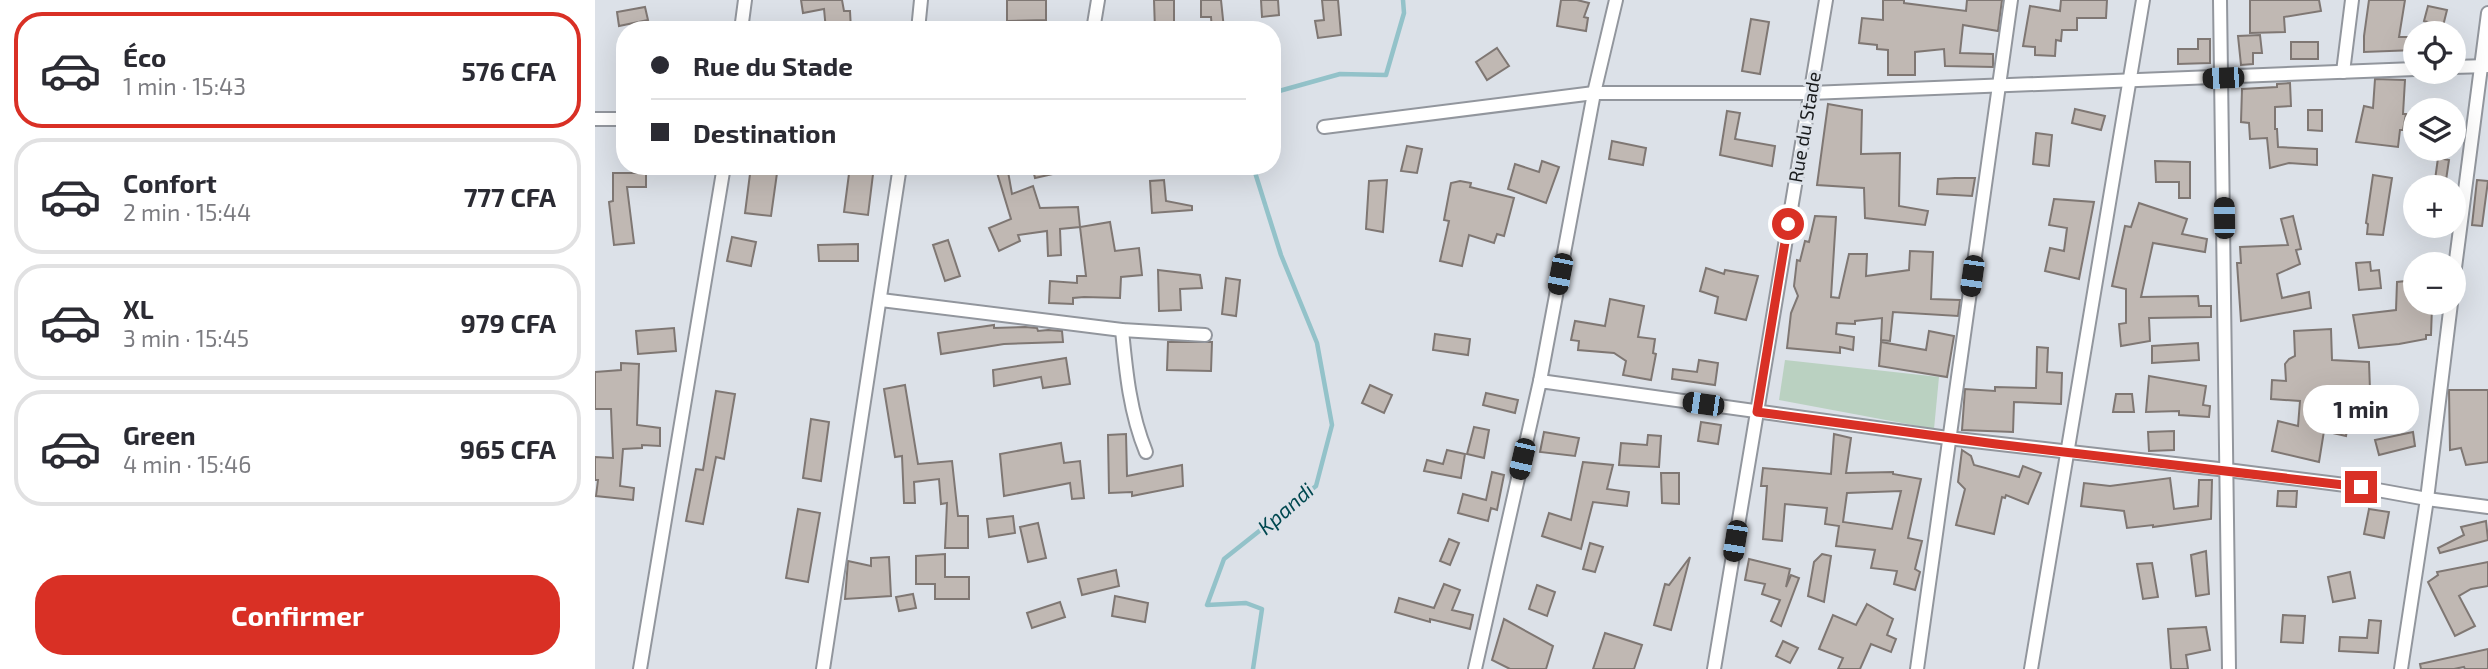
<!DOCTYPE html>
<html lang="fr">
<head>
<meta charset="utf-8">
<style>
  :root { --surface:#fff; --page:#f2f2f3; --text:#2b2b33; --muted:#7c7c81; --line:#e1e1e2; --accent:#d93025 }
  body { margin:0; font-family:"Exo 2",sans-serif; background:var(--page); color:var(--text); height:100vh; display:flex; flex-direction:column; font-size:26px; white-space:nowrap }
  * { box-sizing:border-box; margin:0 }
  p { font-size:23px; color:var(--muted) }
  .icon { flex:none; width:38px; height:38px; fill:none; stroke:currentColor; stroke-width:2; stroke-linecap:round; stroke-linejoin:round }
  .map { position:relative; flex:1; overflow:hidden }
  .details { display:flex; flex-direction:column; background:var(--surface); width:595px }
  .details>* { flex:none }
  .guide { position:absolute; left:21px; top:21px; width:665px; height:154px; border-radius:28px; box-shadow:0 7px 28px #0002; display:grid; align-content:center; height:154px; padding:0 35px; background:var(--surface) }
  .tools { position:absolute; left:1808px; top:21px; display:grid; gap:14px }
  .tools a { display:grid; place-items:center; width:63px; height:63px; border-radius:50%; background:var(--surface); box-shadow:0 7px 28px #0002; font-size:35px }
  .end { position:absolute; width:32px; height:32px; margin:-16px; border:9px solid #d93025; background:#fff; box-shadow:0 0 0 4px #fff }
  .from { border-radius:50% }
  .bubble { position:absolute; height:49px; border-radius:24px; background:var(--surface); box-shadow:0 7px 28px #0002; font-size:23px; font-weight:700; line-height:49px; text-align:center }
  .car { position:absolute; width:21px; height:42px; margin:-21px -10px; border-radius:9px; box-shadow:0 0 5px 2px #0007; background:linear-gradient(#222 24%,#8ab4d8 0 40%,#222 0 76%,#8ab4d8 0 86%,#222 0) }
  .guide b { display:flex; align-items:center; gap:24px; height:66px; font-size:26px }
  .guide b+b { border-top:2px solid var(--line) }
  .guide i { width:18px; height:18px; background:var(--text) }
  ul { padding:12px 0 0; list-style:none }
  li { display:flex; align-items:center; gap:21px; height:116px; margin:0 14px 10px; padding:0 21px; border:4px solid var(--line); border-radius:28px }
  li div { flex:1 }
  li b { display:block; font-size:26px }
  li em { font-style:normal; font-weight:700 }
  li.selected { border-color:var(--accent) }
  li>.icon { width:63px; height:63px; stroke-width:1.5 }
  .button { display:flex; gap:14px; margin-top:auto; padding:14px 35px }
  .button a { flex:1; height:80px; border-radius:28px; background:var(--accent); color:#fff; font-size:28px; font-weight:700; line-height:80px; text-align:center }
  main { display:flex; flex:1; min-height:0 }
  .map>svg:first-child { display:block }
  .green { fill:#bad1c1 }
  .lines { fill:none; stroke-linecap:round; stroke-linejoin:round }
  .stream { stroke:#93c2c9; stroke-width:4.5 }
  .building { fill:#c0b8b3; stroke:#7f7773; stroke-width:2; fill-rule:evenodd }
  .street-casing { stroke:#92969d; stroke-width:16 }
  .street { stroke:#fff; stroke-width:12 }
  .route { stroke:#d93025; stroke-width:9 }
  .labels { text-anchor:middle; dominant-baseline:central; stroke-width:6; stroke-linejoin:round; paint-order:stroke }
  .street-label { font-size:19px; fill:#1a1c1e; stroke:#dce1e8 }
  .water-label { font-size:21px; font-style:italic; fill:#004850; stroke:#dce1e8 }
</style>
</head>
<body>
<main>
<section class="details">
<ul>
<li class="selected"><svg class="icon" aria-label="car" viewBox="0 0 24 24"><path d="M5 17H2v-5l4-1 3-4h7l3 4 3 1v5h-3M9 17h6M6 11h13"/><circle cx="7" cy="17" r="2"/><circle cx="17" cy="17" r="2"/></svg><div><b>Éco</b><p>1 min · 15:43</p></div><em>576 CFA</em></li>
<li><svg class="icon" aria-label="car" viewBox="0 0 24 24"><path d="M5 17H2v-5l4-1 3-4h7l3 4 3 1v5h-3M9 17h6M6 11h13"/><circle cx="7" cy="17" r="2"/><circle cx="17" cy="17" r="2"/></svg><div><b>Confort</b><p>2 min · 15:44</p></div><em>777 CFA</em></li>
<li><svg class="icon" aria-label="car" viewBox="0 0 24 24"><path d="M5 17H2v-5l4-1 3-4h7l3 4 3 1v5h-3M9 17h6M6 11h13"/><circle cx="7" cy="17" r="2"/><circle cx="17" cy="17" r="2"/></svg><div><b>XL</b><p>3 min · 15:45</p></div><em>979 CFA</em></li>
<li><svg class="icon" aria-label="car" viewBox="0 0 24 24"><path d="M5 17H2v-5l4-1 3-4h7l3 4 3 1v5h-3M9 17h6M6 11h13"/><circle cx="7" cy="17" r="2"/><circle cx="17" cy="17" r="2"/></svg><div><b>Green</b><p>4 min · 15:46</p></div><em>965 CFA</em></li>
</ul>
<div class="button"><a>Confirmer</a></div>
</section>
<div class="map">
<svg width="1893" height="669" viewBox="0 0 1893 669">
  <rect width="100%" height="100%" fill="#dce1e8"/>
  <!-- green -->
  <path class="green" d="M1190 360 1344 377 1339 429 1184 400Z"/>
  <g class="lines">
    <!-- stream -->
    <g class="stream">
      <path d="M677 93 745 74 791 75 809 13 808 0"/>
      <path d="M658 166 686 255 722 343 737 425 721 486 629 559 612 605 651 603 667 609 658 669"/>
    </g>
  </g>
  <!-- building -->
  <g class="building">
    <path d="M206 0H247L249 11H255L256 30H231L229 9 208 13Z"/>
    <path d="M412 0H451V20L412 21Z"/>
    <path d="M559 0H579V30H560Z"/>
    <path d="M606 0H626L629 29 617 30 616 17H606Z"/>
    <path d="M666 0H683L684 15 667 17Z"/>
    <path d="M727 0H743L746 35 723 38 720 21 729 20Z"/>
    <path d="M966 0H982L994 3 989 17 993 18 991 31 962 26Z"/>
    <path d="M1288 0H1309V3L1371 11 1372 0H1407L1403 31 1368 25 1365 53 1398 54V67L1350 66 1349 49 1320 52V75H1293V50L1282 49V45L1264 43 1267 18 1288 20Z"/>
    <path d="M1466 0H1512L1511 18H1482V30H1467L1466 41 1461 40 1460 56 1440 55V47L1428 46 1435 6 1465 11Z"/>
    <path d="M1655 0H1724L1726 11 1689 17 1690 32 1655 33Z"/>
    <path d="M1774 0H1810L1804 37H1820V50L1769 52V36Z"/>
    <path d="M1833 6 1852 10 1848 26 1829 21Z"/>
    <path d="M50 7 53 20 24 26 22 12Z"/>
    <path d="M1156 19 1174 22 1165 74 1147 71Z"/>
    <path d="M1665 35 1667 53H1658V64L1646 65 1643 36Z"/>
    <path d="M1603 39H1615V63L1583 64V49H1603Z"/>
    <rect x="1696" y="42" width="27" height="17"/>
    <path d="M902 48 914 66 892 80 881 62Z"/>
    <path d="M1780 79 1810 80 1808 114H1811L1808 130H1805L1803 147 1761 142 1769 106 1778 108Z"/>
    <path d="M1695 83 1696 106 1680 107V129H1682L1683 147 1722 149V165L1694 163 1675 168 1672 138 1655 139 1654 123 1646 122 1647 89 1682 87V84Z"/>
    <path d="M1233 104 1267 110 1266 154 1305 153 1304 206 1333 211 1330 225 1270 218 1269 188 1222 185Z"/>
    <path d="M1480 109 1510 116 1506 130 1477 123Z"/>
    <path d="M1713 110H1727V131L1713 130Z"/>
    <path d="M1132 111 1145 113 1140 139 1180 146 1177 166 1125 155Z"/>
    <path d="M1441 133 1457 135 1454 166 1438 164Z"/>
    <path d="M1017 141 1051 148 1048 165 1014 159Z"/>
    <path d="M812 146 827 149 822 173 806 171Z"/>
    <path d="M1843 158 1854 160 1850 187H1839Z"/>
    <path d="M947 161 964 167 951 203 913 189 920 164 944 172Z"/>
    <path d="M1560 161 1595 162V198H1584V182H1561Z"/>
    <path d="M156 166H183L176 216 150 213Z"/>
    <path d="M255 166H279L273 215 249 212Z"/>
    <path d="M400 166H412L417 194 438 186 445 208 483 207 485 227 465 229 466 255 453 256 452 231 423 235 425 241 404 251 394 228 416 219Z"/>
    <path d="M437 166H470L471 171 440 178Z"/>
    <path d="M18 173H51V187H32L39 243 19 245 14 202 18 201Z"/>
    <path d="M1778 175 1797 178 1788 235 1772 234 1773 224 1771 223Z"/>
    <path d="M1360 178H1380L1377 196 1342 194 1343 179Z"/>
    <path d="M569 180 571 201 597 206V210L557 213 555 181Z"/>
    <path d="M792 180 788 232 771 229 774 181Z"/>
    <path d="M1882 180 1893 181 1887 226 1877 225Z"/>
    <path d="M865 181 876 183 875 187 919 198 909 236 902 234 899 243 874 235 867 266 845 261 854 221 849 220 856 183Z"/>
    <path d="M1459 199 1499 202 1484 279 1450 271 1455 248 1469 251 1472 228 1454 225Z"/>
    <path d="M1544 203 1592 219 1587 234 1612 239 1610 252 1558 243 1546 297 1603 296 1604 306H1616V317L1554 318 1555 341 1526 346 1524 324 1531 323V289L1517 286 1530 226 1536 227Z"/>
    <path d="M1220 216 1241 217 1236 297 1244 298 1254 254H1272L1271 276 1314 270 1315 251 1338 252 1336 299 1365 300 1363 316 1298 312 1295 341 1286 340 1287 318 1260 321V324L1242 323 1241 334 1259 337 1258 350 1245 347V353L1192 348 1196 313 1203 296 1199 286 1202 260 1205 261 1210 241 1214 242Z"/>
    <path d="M1698 216 1706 249 1701 250 1705 264 1682 274 1687 298 1714 292 1716 308 1646 321 1642 263H1646L1645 247 1693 245 1686 219Z"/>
    <path d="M515 222 520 251 544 248 547 275 526 277 525 298 489 297 478 298V304L454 303 455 281 482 283V276H491L485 227Z"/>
    <path d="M137 237 161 242 156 266 132 261Z"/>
    <path d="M353 240 365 276 350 281 338 245Z"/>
    <path d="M263 244V261H224L223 245Z"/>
    <path d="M1775 262 1776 271 1784 270 1786 288 1764 290 1761 263Z"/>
    <path d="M1111 268 1129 274 1130 270 1163 276 1151 320 1120 313 1123 297 1105 291Z"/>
    <path d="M563 270 605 275 607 288 585 289 586 310 564 311Z"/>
    <path d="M631 278 645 280 641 316 627 314Z"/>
    <path d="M1820 280V306L1837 307 1836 335H1831V339L1804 344 1764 348 1758 315 1801 310 1802 282Z"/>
    <path d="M1015 299 1049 306 1043 337 1060 339 1058 353 1061 354 1056 380 1028 375 1031 361 1019 353 983 350 984 341 976 340 980 321 1010 326Z"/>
    <path d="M399 325V328L430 327 442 328 443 331 453 330 467 331 468 342 409 344 346 354 343 333Z"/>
    <path d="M79 328 81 351 43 354 41 331Z"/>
    <path d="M1736 329 1737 360 1774 362 1775 390H1758L1756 421 1754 420 1751 436 1729 431 1724 462 1677 451 1683 421 1703 426 1705 401 1676 399 1677 380 1691 381 1690 364 1694 359 1700 356 1699 331Z"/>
    <path d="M1334 331 1359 336 1352 377 1284 366 1286 342 1331 350Z"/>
    <path d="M840 334 875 339 873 355 838 350Z"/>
    <path d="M573 342H617L616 371 572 370Z"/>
    <path d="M1603 343 1604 360 1557 363V346Z"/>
    <path d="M1442 347 1453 348 1452 372 1467 373 1466 404 1419 402 1418 432 1367 430 1370 389 1400 391V387L1441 388Z"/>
    <path d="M471 358 475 384 448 388 446 377 399 386 398 370Z"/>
    <path d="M1104 360 1123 363 1120 385 1077 379 1078 369 1102 372Z"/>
    <path d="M26 363 44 364 42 425 65 428V446L47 445V448L28 449 25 486 39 488 38 500 1 496 3 480H0V457L18 458 16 409H0V372L26 370Z"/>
    <path d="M1554 376 1611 386 1608 405 1615 406 1614 417 1584 415V411L1551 412Z"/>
    <path d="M310 385 323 464 357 461 363 516H373V548H350L352 503 346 504 344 479 319 482 320 503H309L307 456 300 457 289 389Z"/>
    <path d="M775 385 797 395 789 413 767 403Z"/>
    <path d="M1854 390H1893V462L1871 465 1866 448 1855 450Z"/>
    <path d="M121 391 140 394 129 459 121 457 108 524 91 521 101 469 108 470Z"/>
    <path d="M891 393 923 400 920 413 888 405Z"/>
    <path d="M1521 394H1537L1539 412H1518Z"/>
    <path d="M216 419 234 422 226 481 208 478Z"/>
    <path d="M1106 422 1126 425 1123 444 1103 441Z"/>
    <path d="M879 427 894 430 889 458 872 454Z"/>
    <path d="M1579 431V450L1554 451 1553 432Z"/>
    <path d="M949 432 984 438 980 456 945 452Z"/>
    <path d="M1818 432 1820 446 1784 455 1780 440Z"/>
    <path d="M531 434 532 476 587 465 588 486 537 496V492L514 493 513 435Z"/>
    <path d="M1239 434 1256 438 1251 473 1298 472V474L1326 479 1313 538 1327 541 1320 569 1325 572 1320 590 1299 584 1302 571 1276 568 1280 550 1241 546 1244 526 1230 524 1232 508 1190 504 1187 541 1168 539 1172 486H1166L1168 468 1236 474ZM1306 491 1297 529 1248 522 1252 493Z"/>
    <path d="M1053 435 1066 436 1064 467 1024 465 1026 443 1052 445Z"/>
    <path d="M466 443 469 463 485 461 489 498 477 499 475 483 409 496 405 454Z"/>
    <path d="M852 450 870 454 866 478 829 471 832 460 848 464Z"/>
    <path d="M1367 450 1376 456 1379 465 1424 477 1428 466 1446 473 1433 504 1411 495 1410 498 1407 497 1399 534 1361 525 1370 489 1363 482Z"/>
    <path d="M988 462 1018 465 1012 489 1034 492 1032 506 998 502 986 549 947 536 954 513 976 520Z"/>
    <path d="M897 472 909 475 902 510 896 508 893 521 863 513 868 494 891 500Z"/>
    <path d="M1066 473H1084V504L1067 503Z"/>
    <path d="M1575 478 1579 509 1603 506 1604 480H1617L1616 519 1558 527V525L1532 528 1529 511 1486 506 1489 483 1515 486Z"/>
    <path d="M1683 491H1702L1701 507 1682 506Z"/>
    <path d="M203 509 225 513 213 582 191 578Z"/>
    <path d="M1774 509 1794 512 1789 538 1769 534Z"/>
    <path d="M418 516 420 533 394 537 392 519Z"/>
    <path d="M1891 521 1893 540 1845 553 1843 548 1869 535 1866 527Z"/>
    <path d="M443 523 451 558 433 562 425 527Z"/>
    <path d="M854 539 864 543 855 565 845 561Z"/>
    <path d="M995 543 1008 547 1000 572 988 569Z"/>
    <path d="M1611 551 1614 594 1601 596 1596 555Z"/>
    <path d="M350 554V577H374V599H340V584H321V556Z"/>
    <path d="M1227 554 1236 556 1229 602 1213 596 1219 562Z"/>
    <path d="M294 557 296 596 250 599 253 561 276 566V558Z"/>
    <path d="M1095 557 1076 630 1059 625 1070 584 1074 585Z"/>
    <path d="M1154 559 1195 569 1191 587 1196 575 1204 578 1186 626 1176 621 1185 600 1167 594 1170 584 1150 580Z"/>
    <path d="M1893 562V586L1876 589 1864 596 1880 626 1860 636 1833 582 1843 575 1842 572Z"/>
    <path d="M1557 563 1563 597 1548 599 1542 564Z"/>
    <path d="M521 570 524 586 487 595 483 579Z"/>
    <path d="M1755 572 1760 598 1738 602 1733 577Z"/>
    <path d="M849 584 865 590 857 610 878 615 875 629 835 619V622L800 612 804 598 839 608Z"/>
    <path d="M942 585 960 592 952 616 934 609Z"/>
    <path d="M318 594 321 608 304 611 301 597Z"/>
    <path d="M520 596 553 603 550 622 517 616Z"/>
    <path d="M465 602 470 617 437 628 432 613Z"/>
    <path d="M1272 604 1298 619 1292 635 1301 639 1296 652 1276 644 1265 669H1243L1248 658 1224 649 1238 615 1261 625Z"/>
    <path d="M1688 615 1710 616 1708 643 1686 642Z"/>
    <path d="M909 619 958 646 951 669H915L897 660Z"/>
    <path d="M1774 620 1786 621 1783 653 1744 651 1745 637 1772 638Z"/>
    <path d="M1611 627 1615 650 1591 655 1593 669H1576L1573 629Z"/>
    <path d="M1010 633 1047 645 1039 669H998Z"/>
    <path d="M1188 641 1203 648 1195 663 1181 656Z"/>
    <path d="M1893 649V669H1870L1869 667 1859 669H1826L1825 664Z"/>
  </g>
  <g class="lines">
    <defs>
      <g id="street">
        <path d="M1625 0 1634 669"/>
        <path d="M146 30 150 0"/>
        <path d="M323 30 326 0"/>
        <path d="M498 30 503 0"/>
        <path d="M1858 67 1893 66"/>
        <path d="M1748 72 1757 0"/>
        <path d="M0 119H30"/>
        <path d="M729 127 999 93H1215L1820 69"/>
        <path d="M1858 283 1893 13"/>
        <path d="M286 300 527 330 610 335"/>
        <path d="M527 330C531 372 535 413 551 452"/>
        <path d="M945 381 999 93 1021 0"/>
        <path d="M45 669 129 166"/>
        <path d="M228 669 305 166"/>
        <path d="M880 669 945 381 1353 438 1632 470 1766 487 1832 499 1893 507"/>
        <path d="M1119 669 1231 0"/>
        <path d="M1322 669 1416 0"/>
        <path d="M1436 669 1548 0"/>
        <path d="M1806 669 1832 499 1856 303"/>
      </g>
    </defs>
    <!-- street casing -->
    <use href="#street" class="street-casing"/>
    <!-- street -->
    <use href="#street" class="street"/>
  </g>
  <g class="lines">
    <!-- route -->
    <path class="route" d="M1193 224 1162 412 1401 444 1766 487"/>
  </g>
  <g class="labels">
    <!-- street labels -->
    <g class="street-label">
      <text transform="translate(1209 127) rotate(-80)">Rue du Stade</text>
    </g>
    <!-- water labels -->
    <g class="water-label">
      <text transform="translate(690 508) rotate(-41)">Kpandi</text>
    </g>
  </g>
</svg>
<div class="tools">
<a><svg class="icon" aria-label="locate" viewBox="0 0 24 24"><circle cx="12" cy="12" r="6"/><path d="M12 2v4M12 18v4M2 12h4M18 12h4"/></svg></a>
<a><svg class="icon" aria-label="layers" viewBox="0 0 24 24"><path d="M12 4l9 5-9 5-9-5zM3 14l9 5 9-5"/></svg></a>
<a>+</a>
<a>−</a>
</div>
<i class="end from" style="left:1193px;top:224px"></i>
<i class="end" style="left:1766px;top:487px"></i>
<div class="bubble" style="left:1708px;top:385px;width:116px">1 min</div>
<i class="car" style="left:1628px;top:78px;rotate:268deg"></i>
<i class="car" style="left:1629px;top:218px;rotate:359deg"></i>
<i class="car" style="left:965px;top:274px;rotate:191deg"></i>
<i class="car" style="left:1377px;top:276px;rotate:188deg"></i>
<i class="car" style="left:1108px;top:404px;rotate:278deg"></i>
<i class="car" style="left:927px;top:459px;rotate:193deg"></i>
<i class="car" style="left:1140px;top:541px;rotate:189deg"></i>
<div class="guide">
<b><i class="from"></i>Rue du Stade</b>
<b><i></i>Destination</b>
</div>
</div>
</main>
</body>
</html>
